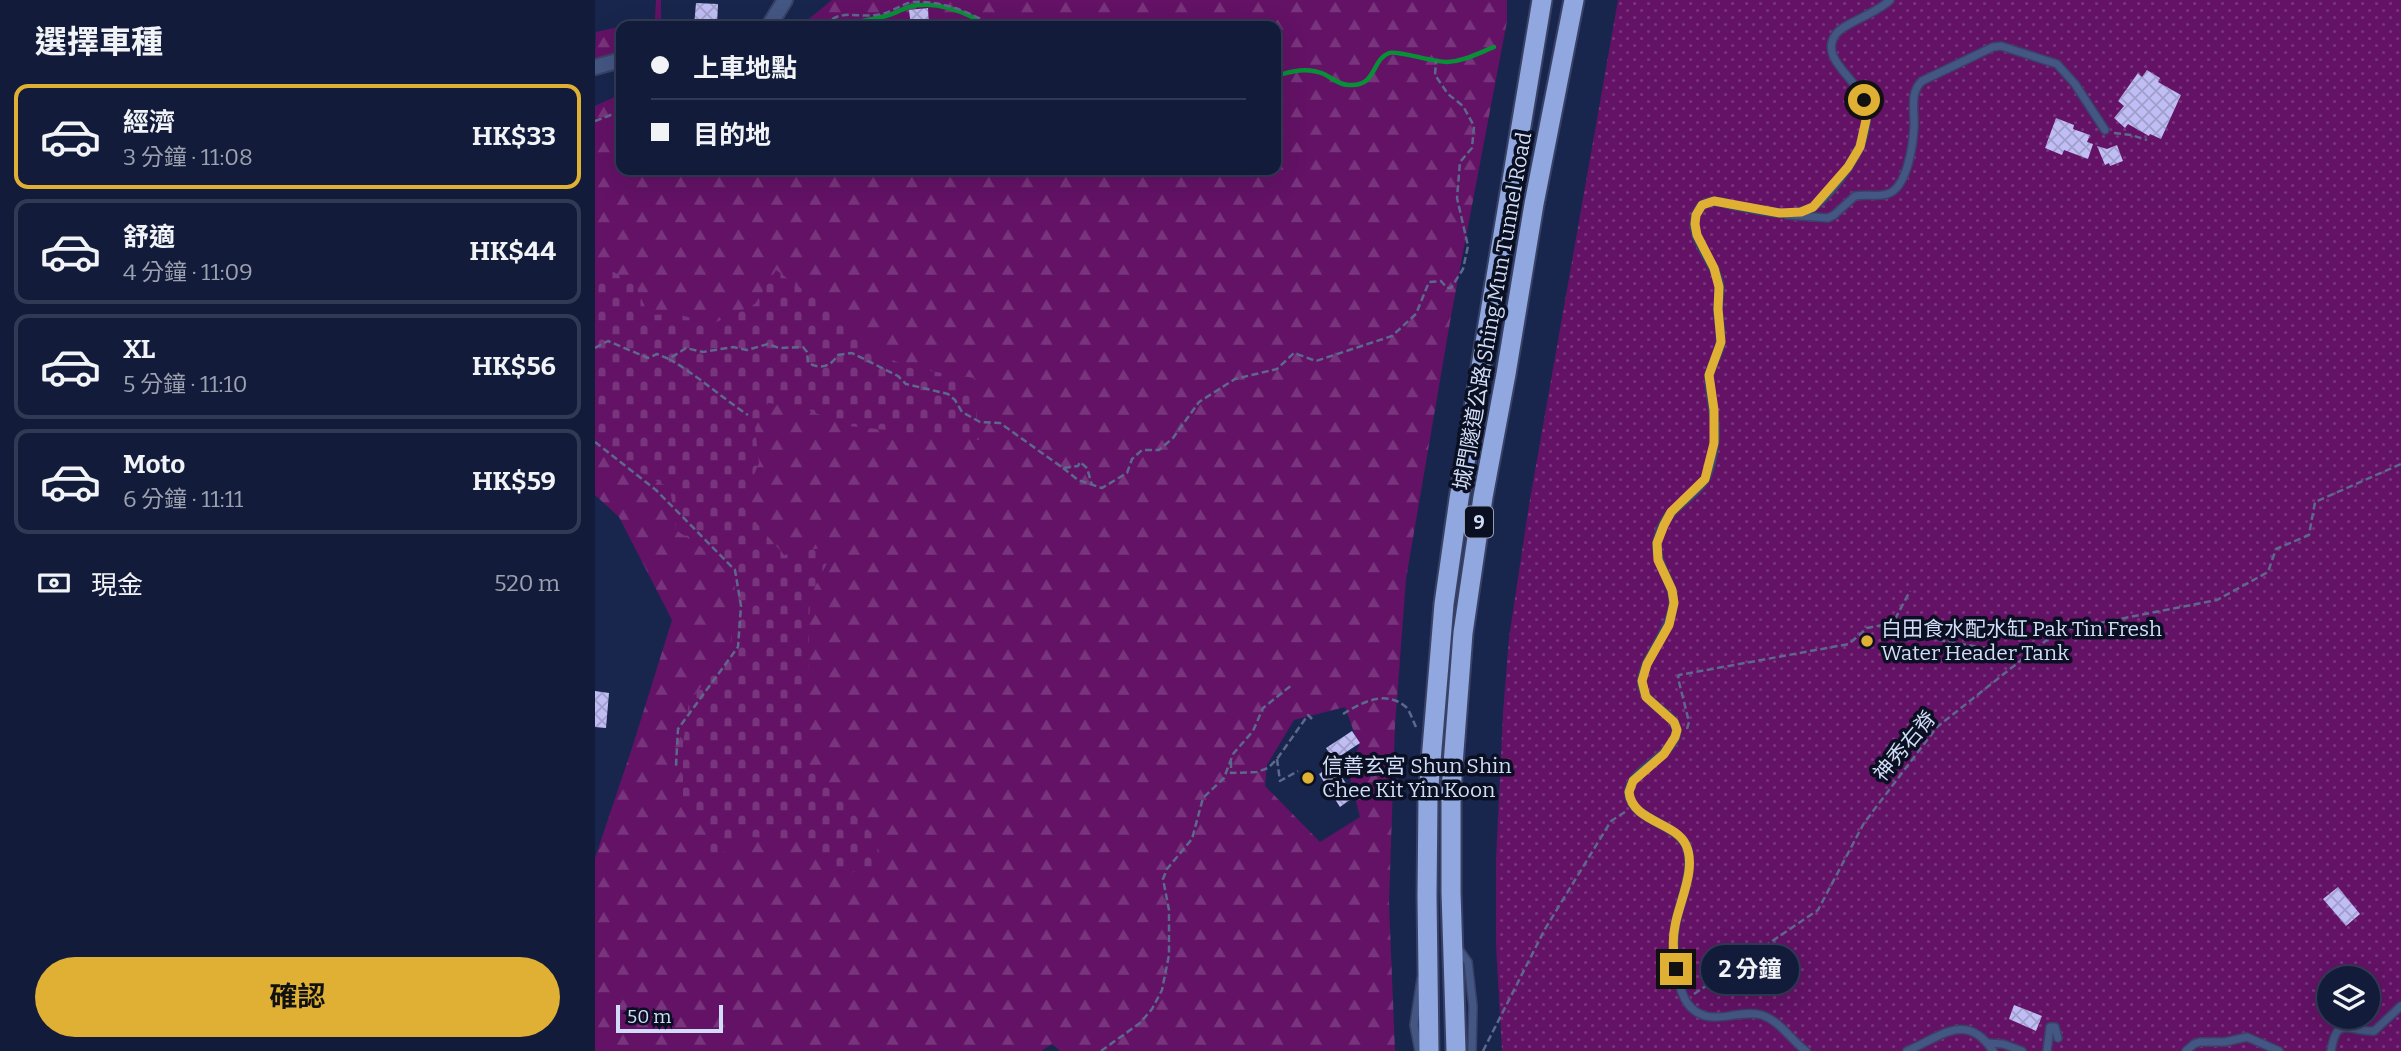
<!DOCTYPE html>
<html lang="zh-TW">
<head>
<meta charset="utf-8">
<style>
  :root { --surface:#121c3a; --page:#1f2945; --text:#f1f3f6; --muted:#9ca1af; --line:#313a54; --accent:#dfb033 }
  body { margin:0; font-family:Bitter,"Noto Sans TC",serif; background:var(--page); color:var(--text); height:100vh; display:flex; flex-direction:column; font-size:26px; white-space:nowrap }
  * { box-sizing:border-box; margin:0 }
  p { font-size:23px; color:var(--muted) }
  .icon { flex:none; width:38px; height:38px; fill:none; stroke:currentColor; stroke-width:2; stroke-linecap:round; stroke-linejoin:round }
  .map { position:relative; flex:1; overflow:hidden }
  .drawer { display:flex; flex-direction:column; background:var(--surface); width:595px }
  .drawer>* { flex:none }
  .guide { position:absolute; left:21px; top:21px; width:665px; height:154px; border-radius:14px; box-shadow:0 7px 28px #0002,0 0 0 2px var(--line); display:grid; align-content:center; height:154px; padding:0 35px; background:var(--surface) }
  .buttons { position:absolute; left:1722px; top:966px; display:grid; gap:14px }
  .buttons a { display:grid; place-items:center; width:63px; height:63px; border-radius:50%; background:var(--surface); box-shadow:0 7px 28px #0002,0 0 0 2px var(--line); font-size:35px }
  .scale { position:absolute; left:21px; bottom:18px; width:107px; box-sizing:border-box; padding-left:7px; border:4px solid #d1dcf7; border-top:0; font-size:19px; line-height:24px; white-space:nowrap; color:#d1dcf7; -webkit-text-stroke:5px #0a1022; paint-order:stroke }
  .end { position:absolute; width:32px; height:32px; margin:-16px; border:9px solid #dfb033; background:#111; box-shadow:0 0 0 4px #111 }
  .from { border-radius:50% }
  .bubble { position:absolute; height:49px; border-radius:24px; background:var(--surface); box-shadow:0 7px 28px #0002,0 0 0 2px var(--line); font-size:23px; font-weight:700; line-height:49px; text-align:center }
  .guide b { display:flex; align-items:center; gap:24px; height:66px; font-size:26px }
  .guide b+b { border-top:2px solid var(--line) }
  .guide i { width:18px; height:18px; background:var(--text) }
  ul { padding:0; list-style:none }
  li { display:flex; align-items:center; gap:21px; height:105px; margin:0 14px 10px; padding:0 21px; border:4px solid var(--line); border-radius:14px }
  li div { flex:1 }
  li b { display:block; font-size:26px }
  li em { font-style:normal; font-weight:700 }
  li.active { border-color:var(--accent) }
  li>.icon { width:63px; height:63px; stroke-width:1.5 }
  h2 { padding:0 35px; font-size:32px; line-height:84px }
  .pay { display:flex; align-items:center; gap:18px; height:77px; padding:0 35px; font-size:26px }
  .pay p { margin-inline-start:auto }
  .button { display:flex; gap:14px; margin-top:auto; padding:14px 35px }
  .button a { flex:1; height:80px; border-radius:42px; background:var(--accent); color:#111; font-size:28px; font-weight:700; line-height:80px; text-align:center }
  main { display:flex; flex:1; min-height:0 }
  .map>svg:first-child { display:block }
  .grass { fill:url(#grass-dots); fill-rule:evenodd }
  .forest { fill:url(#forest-firs); fill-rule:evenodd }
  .cemetery { fill:url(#cemetery-stones) }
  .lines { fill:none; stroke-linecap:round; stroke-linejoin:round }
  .stream { stroke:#089036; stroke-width:4.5 }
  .building { fill:url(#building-cross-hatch) }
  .service-casing { stroke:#394265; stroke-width:10 }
  .minor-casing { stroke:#394265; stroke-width:18 }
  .trunk-casing { stroke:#394265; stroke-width:23 }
  .path { stroke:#5c698c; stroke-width:2.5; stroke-dasharray:7 3.5; stroke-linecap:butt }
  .service { stroke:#445683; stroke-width:7 }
  .minor { stroke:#445683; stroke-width:14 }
  .trunk { stroke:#90a7e0; stroke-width:19 }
  .route { stroke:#dfb033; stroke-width:9 }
  .poi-dot { fill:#dfb033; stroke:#0a1022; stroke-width:2.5 }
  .labels { text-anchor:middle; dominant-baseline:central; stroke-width:7; stroke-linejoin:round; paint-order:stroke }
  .shield { fill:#0a1022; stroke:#959fb7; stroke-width:2 }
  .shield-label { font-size:19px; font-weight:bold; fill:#d1dcf7 }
  .street-label { font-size:21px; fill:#d1dcf7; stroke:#0a1022 }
  .poi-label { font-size:21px; fill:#d1dcf7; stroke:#0a1022; text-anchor:start }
</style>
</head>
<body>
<main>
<section class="drawer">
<h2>選擇車種</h2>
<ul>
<li class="active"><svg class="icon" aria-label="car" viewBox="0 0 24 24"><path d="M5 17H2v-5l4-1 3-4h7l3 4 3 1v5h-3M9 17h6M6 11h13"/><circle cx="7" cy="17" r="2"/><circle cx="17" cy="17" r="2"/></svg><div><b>經濟</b><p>3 分鐘 · 11:08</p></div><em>HK$33</em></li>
<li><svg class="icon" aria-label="car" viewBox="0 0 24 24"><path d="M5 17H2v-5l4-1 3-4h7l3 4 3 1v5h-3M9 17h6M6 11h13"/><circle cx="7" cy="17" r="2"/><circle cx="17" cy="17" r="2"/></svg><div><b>舒適</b><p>4 分鐘 · 11:09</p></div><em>HK$44</em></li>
<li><svg class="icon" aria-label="car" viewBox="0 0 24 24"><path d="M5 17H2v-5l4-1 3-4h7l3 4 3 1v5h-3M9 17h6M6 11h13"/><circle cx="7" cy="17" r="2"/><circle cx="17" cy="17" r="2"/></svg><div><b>XL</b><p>5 分鐘 · 11:10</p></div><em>HK$56</em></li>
<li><svg class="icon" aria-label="car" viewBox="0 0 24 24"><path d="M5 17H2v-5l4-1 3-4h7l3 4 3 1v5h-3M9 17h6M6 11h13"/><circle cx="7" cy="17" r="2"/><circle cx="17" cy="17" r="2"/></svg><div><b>Moto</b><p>6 分鐘 · 11:11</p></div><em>HK$59</em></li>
</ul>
<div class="pay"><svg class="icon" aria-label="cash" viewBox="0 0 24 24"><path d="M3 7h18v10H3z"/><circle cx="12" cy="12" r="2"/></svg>現金<p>520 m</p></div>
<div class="button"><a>確認</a></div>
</section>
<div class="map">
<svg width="1806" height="1051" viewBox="0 0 1806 1051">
  <defs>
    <pattern id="grass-dots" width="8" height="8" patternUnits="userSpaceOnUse" patternTransform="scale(1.75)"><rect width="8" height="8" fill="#631265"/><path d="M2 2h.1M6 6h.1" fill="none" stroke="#78347c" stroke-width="1.8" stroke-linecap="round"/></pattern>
    <pattern id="forest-firs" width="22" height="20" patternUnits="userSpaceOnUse" patternTransform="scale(1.75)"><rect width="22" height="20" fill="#631265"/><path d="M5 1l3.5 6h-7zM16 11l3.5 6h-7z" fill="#78347c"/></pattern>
    <pattern id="cemetery-stones" width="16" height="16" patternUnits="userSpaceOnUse" patternTransform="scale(1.75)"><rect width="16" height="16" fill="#631265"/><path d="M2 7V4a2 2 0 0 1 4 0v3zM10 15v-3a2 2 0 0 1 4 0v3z" fill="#78347c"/></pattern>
    <pattern id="building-cross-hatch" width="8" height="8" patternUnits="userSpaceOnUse" patternTransform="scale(1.75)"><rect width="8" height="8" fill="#c0bdf4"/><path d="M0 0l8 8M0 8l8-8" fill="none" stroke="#a09eca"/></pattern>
  </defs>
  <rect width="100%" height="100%" fill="#18264e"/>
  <!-- grass -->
  <path class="grass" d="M1023 0H1806V1051H907L901 944V860L908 713 914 638 934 505ZM1734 978H1773V1017H1734Z"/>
  <!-- forest -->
  <g class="forest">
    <path d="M61 0H66V18L68 26H26V52L0 62 1 32 60 19Z"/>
    <path d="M237 0H912V21L856 316 811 579 800 725 794 903 800 1051H465L457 1044 446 1051H0V858L38 745 77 620 24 517 0 495V106L26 94V170H681V26H205ZM750 707 764 746 753 770 765 817 725 842 670 786 672 765 699 720Z"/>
  </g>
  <!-- cemetery -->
  <path class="cemetery" d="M1 264 38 281 54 315 82 314 117 324 160 304 181 270 253 323 275 350 316 368 379 378 384 440 254 426 207 408 173 403 160 428 164 463 146 505 189 555 241 545 215 597 211 763 281 838 284 866 241 876 210 841 158 837 117 858 110 828 88 797V744L94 702 135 651 140 583 115 553 81 530 75 488 29 464 4 434 0 433Z"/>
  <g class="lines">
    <!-- stream -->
    <g class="stream">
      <path d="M246 26C262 21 278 20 294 15 301 13 307 9 314 7 338 0 372 11 391 26"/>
      <path d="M681 76C697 71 712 67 729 74 737 78 744 85 754 85 782 87 776 60 794 53 801 50 838 62 852 62 869 61 884 53 899 47"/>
    </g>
  </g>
  <!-- building -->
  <g class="building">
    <path d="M101 3 123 4 122 26H99Z"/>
    <path d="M333 8 334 26H316L314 10Z"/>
    <path d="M1552 70 1565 78 1563 82 1586 95 1566 139 1555 134 1554 136 1533 124 1530 128 1519 118 1529 106 1523 101 1543 73 1547 77Z"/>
    <path d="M1461 118 1479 125 1478 129 1495 135 1492 142 1498 144 1493 159 1469 150 1467 155 1450 148Z"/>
    <path d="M1522 145 1528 161 1515 166 1514 163 1510 165 1502 146 1512 149Z"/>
    <path d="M0 691 14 693 11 728 0 727Z"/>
    <path d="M757 731 765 743 739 760 731 748Z"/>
    <path d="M739 764 759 797 745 807 724 774Z"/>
    <path d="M1743 887 1765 914 1751 926 1728 899Z"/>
    <path d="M1419 1005 1447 1016 1441 1031 1414 1019Z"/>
  </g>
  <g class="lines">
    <defs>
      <g id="service">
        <path d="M1192 215 1233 218 1239 215 1260 196C1270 194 1282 197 1292 194 1312 189 1318 145 1319 127 1320 111 1314 93 1327 81L1398 47 1406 46 1462 64 1480 84 1510 130"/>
        <path d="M863 948 873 962 878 1006 877 1051"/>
        <path d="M1392 1043 1408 1044 1427 1051"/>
        <path d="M824 1051 819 1025 826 979"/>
        <path d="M1211 1051C1196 1040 1185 1021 1167 1015 1142 1008 1113 1030 1093 1004 1087 996 1085 987 1083 978 1078 959 1077 940 1081 921 1086 899 1098 874 1093 851 1088 824 1036 821 1034 794 1032 771 1074 759 1081 735 1086 713 1050 709 1047 685 1045 662 1074 634 1078 606 1081 582 1057 564 1063 538 1070 509 1091 504 1107 484 1116 472 1119 451 1120 436 1121 417 1115 398 1114 379 1114 367 1123 357 1125 346 1127 334 1124 322 1123 310 1123 301 1126 291 1124 282 1119 260 1088 233 1104 209 1106 205 1110 203 1115 202 1122 200 1130 203 1136 205 1160 209 1190 219 1214 209 1229 203 1252 171 1260 156 1270 138 1276 114 1266 95 1258 76 1224 57 1241 34 1249 23 1281 14 1295 0"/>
        <path d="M1312 1051C1344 1038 1371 1010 1398 1051"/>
        <path d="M1452 1051 1455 1027H1460L1463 1038"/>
        <path d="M1591 1051 1599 1044 1605 1042H1630L1652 1037 1684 1051"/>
        <path d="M1736 1051C1742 1014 1753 1032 1779 1031L1806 1006"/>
      </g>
      <g id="minor">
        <path d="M174 26 190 0"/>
        <path d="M0 67 26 60"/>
      </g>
      <g id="trunk">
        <path d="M834 1051 832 896 833 797 849 604 864 499 947 0"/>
        <path d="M861 1051 856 892V791L868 633 888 497 911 374 939 204 979 0"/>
      </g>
    </defs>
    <!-- service casing -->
    <use href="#service" class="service-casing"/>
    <!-- minor casing -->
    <use href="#minor" class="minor-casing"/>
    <!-- trunk casing -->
    <use href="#trunk" class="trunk-casing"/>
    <!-- path -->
    <g class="path">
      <path d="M211 26 217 23 220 26"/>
      <path d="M229 26C246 8 259 18 281 15 294 14 304 5 317 2 345 0 372 11 395 24L403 21 410 26"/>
      <path d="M0 121 26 111"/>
      <path d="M1519 133 1536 135 1552 140"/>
      <path d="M0 348 13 341 53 358 62 354 74 359 91 348 108 352 138 347 152 350 173 344 184 348 208 347 212 352 213 363C226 369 234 368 243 355L257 353 303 376 311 384 353 394 360 400 367 412 385 422 405 423 468 468 483 466 485 462 492 468 497 485"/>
      <path d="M74 359C102 375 126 397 153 415"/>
      <path d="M0 442 61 490 140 570 146 606 143 647 83 729 81 766"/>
      <path d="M468 468 483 480 507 488 532 473 537 459 547 450H564L578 438 604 402 640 379 682 369 699 353 721 361 797 336 821 314 834 282 846 281 852 288H856L868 269 873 246 862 198 865 162 877 148 879 126 868 106 853 94 840 75 841 61"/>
      <path d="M1298 623 1325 622 1344 640 1390 648 1420 651 1440 648"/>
      <path d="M748 714C766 703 790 689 811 707 815 711 818 721 821 727"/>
      <path d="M1092 729 1094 722 1083 678 1084 675 1254 644 1272 628 1298 623 1315 591"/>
      <path d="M682 759 685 781 703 771"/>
      <path d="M636 761V773L662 772 673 768 682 759 713 715 717 719"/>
      <path d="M1099 994 1223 910 1269 823 1342 727 1463 631 1622 600 1673 572 1681 549 1714 535 1720 502 1806 464"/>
      <path d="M506 1051 545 1023 557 1009 567 990 574 955V910L568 879 572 869 597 839 608 798 629 778 638 754 658 731 668 708 698 684"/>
      <path d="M888 1051 950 929 1016 821 1030 812"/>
    </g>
    <!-- service -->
    <use href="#service" class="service"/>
    <!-- minor -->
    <use href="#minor" class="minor"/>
    <!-- trunk -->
    <use href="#trunk" class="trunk"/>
  </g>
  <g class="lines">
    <!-- route -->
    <path class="route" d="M1081 969C1078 954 1077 940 1080 926 1084 902 1102 869 1091 845 1081 822 1037 822 1034 792L1038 781 1069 754 1080 737 1082 730 1079 722 1051 697 1047 681 1052 664 1074 625 1079 603 1077 590 1063 560 1062 543 1069 525 1076 512 1110 479 1119 443V410L1114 375 1126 342 1123 309 1124 287 1119 268 1102 235 1100 224 1101 215 1107 205 1119 201 1185 213 1206 212 1218 207 1253 167 1265 147 1271 120 1269 100"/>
  </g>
  <!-- markers -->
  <g class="poi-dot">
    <circle cx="1272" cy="641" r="7"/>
    <circle cx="713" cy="778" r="7"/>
  </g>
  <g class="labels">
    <!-- shield labels -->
    <rect class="shield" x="870" y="506.5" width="28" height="31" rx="5"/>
    <g class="shield-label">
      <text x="884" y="522">9</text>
    </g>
    <!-- street labels -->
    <g class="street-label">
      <text transform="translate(898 311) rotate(-80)">城門隧道公路 Shing Mun Tunnel Road</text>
      <text transform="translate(1310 746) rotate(-50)">神秀右脊</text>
    </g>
    <!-- poi labels -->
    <g class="poi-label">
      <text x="1286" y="629">白田食水配水缸 Pak Tin Fresh<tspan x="1286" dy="24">Water Header Tank</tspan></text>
      <text x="727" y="766">信善玄宮 Shun Shin<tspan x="727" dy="24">Chee Kit Yin Koon</tspan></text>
    </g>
  </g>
</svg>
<div class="buttons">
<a><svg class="icon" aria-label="layers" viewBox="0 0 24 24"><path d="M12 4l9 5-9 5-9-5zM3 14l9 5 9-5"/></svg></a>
</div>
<div class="scale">50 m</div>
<i class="end from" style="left:1269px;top:100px"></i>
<i class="end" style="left:1081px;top:969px"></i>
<div class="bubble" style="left:1106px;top:945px;width:98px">2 分鐘</div>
<div class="guide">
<b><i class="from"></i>上車地點</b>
<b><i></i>目的地</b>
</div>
</div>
</main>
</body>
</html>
